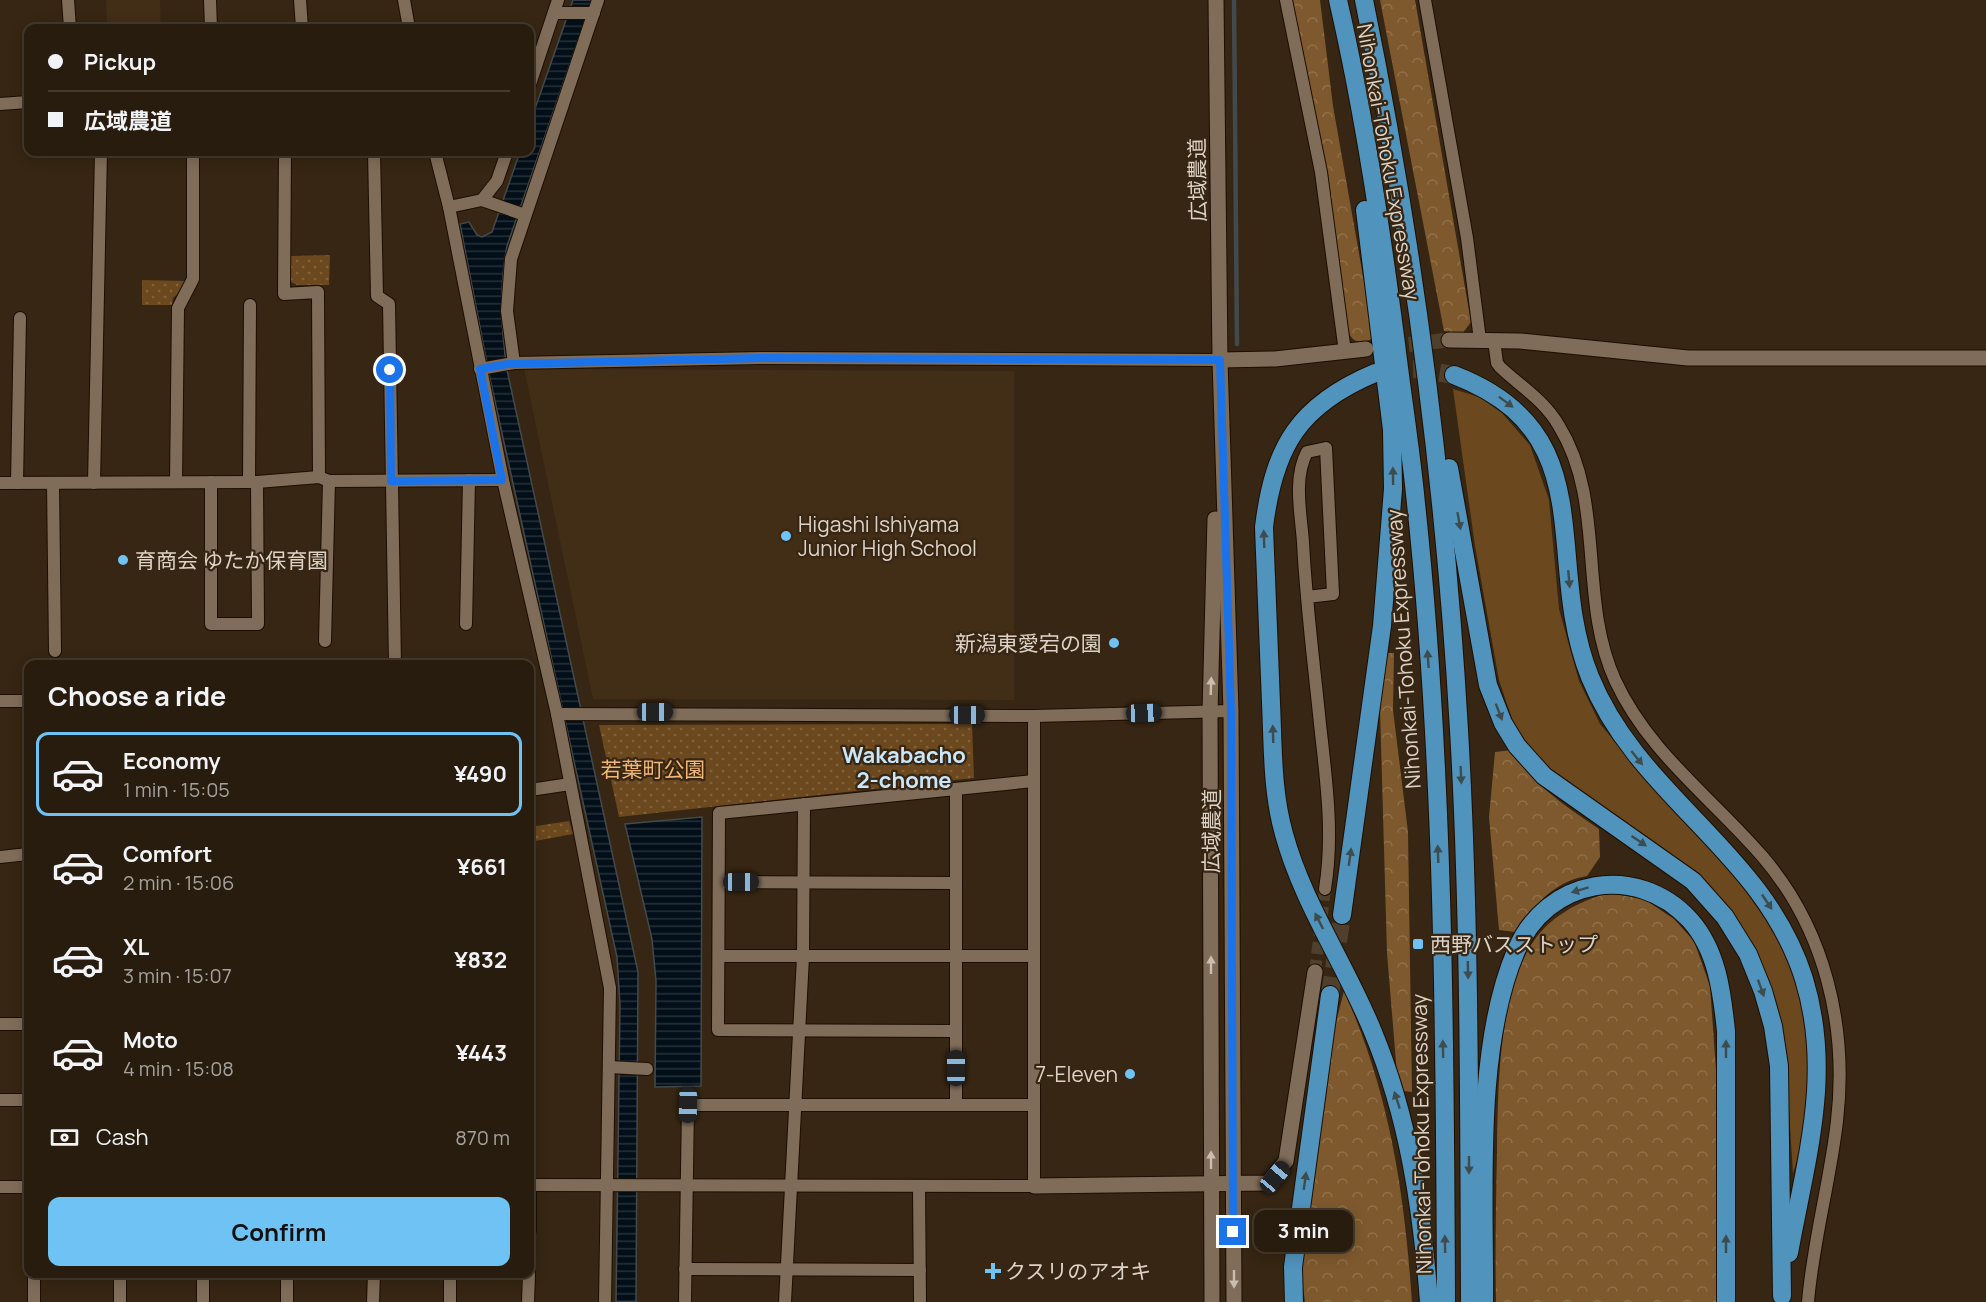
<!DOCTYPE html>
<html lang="en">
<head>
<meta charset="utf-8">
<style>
  :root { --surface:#281c0e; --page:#302517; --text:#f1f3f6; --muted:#a5a19e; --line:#443a2e; --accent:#6fc2f4 }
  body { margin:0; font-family:Manrope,"Noto Sans JP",sans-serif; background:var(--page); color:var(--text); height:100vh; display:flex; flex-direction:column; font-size:22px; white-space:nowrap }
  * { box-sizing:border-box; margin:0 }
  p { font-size:20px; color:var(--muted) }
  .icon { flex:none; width:33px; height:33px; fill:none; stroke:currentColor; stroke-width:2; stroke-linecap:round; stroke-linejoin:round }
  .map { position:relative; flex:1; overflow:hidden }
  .sheet { position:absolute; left:24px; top:660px; width:510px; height:618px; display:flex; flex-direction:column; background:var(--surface); border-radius:12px; box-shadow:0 3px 15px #0003,0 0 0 2px var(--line) }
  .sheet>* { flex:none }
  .hud { position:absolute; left:24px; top:24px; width:510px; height:132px; border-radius:12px; box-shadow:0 3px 15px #0003,0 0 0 2px var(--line); display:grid; align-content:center; height:132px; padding:0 24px; background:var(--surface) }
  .end { position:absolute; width:27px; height:27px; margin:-14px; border:8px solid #1a73e8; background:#fff; box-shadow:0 0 0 3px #fff }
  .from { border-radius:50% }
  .bubble { position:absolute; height:42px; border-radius:12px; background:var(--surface); box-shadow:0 3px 15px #0003,0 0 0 2px var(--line); font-size:20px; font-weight:700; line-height:42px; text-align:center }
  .car { position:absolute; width:18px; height:36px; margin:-18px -9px; border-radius:8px; box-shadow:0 0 4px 2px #0007; background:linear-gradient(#222 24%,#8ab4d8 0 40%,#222 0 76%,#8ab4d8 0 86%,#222 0) }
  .hud b { display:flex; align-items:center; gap:21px; height:57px; font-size:22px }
  .hud b+b { border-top:2px solid var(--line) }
  .hud i { width:15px; height:15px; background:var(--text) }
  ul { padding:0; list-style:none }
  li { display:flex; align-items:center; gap:18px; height:84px; margin:0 12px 9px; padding:0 12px; border:3px solid transparent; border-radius:12px }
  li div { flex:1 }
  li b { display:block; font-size:22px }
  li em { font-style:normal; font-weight:700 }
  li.active { border-color:var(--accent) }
  li>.icon { width:54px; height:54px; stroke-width:1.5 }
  h2 { padding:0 24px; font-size:27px; line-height:72px }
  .pay { display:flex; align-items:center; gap:15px; height:66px; padding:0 24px; font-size:22px }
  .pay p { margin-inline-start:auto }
  .action { display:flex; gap:12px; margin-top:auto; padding:12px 24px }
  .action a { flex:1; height:69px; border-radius:12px; background:var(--accent); color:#111; font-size:24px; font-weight:700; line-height:69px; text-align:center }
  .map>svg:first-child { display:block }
  .built { fill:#422d16 }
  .grass { fill:#6b481d }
  .forest { fill:url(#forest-crowns) }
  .park { fill:url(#park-dots) }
  .water { fill:url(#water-rules); stroke:#434a4d; stroke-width:1.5 }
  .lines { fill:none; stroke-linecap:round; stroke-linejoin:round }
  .stream { stroke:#434a4d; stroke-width:4.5 }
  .minor-tunnel { stroke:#4f402e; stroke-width:12; stroke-dasharray:12 6; stroke-linecap:butt }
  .tertiary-tunnel { stroke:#4f402e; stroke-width:15; stroke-dasharray:15 8; stroke-linecap:butt }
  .motorway-tunnel { stroke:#4f402e; stroke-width:18; stroke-dasharray:18 9; stroke-linecap:butt }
  .minor-casing { stroke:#1d0e00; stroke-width:14 }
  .tertiary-casing { stroke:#1d0e00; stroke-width:17 }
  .motorway-casing { stroke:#1d0e00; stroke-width:20 }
  .minor { stroke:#806d59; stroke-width:12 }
  .tertiary { stroke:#806d59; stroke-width:15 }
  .motorway { stroke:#5093bc; stroke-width:18 }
  .oneway { fill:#3f4c4e }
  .oneway2 { fill:#cabeb0 }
  .route { stroke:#1a73e8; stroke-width:8 }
  .poi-dot { fill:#6fc2f4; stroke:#362613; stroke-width:2 }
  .labels { text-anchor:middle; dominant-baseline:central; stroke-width:4.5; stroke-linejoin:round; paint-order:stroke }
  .street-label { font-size:21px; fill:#dcd2c6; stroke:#362613 }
  .poi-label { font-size:21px; fill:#dcd2c6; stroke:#362613; text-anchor:start }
  .park-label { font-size:21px; fill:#f1b675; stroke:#362613 }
  .neighbourhood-label { font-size:22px; font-weight:bold; fill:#cae7fa; stroke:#362613 }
</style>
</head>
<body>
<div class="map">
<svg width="1986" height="1302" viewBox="0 0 1986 1302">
  <defs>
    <pattern id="forest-crowns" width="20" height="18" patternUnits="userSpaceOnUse" patternTransform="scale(1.5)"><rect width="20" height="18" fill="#7e592e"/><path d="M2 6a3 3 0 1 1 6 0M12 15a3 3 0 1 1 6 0" fill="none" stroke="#90704b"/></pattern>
    <pattern id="park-dots" width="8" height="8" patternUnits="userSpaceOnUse" patternTransform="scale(1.5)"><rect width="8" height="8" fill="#6b481d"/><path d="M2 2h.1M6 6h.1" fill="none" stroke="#80623c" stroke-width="1.8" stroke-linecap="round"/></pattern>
    <pattern id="water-rules" width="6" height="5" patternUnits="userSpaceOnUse" patternTransform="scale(1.5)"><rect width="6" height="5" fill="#020f19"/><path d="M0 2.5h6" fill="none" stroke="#263139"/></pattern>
  </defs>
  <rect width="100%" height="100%" fill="#362613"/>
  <!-- built -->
  <g class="built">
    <path d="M106 0H160L161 28H107Z"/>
    <path d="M524 369 1014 371V700L593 699Z"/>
  </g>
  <!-- grass -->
  <path class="grass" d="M1453 389 1479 397 1502 413 1530 445 1549 500 1559 609 1579 681 1600 724 1645 777 1707 840 1770 920 1795 979 1811 1039 1807 1126 1793 1174 1785 1048 1769 980 1743 929 1705 880 1551 773 1516 731 1499 680 1475 546Z"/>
  <!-- forest -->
  <g class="forest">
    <path d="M1289 0H1320L1333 106 1370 316 1372 339C1357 345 1350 341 1347 326Z"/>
    <path d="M1380 0H1415L1471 322 1462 334 1444 331Z"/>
    <path d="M1387 653H1394L1393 710 1408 832 1412 1092 1403 1091 1397 1074 1387 953 1380 709Z"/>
    <path d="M1512 750C1532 785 1567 807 1599 829L1600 857 1587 876C1554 881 1534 906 1515 932L1499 930 1489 817 1495 752Z"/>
    <path d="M1608 893 1644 899 1674 919 1694 941 1710 986 1718 1098V1302H1496C1495 1252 1496 1201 1497 1151 1498 1091 1498 997 1531 945 1549 917 1577 902 1608 893Z"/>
    <path d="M1344 991C1390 1094 1404 1191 1412 1302H1305L1301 1273 1334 1030Z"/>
  </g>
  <!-- park -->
  <g class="park">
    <path d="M330 255 329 285H297L291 282V256Z"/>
    <path d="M142 280 185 281 184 288 173 298 172 305H142Z"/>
    <path d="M972 724 974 778 619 817 599 725Z"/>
    <path d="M569 821 573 834 530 842V827Z"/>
  </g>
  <!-- water -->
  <g class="water">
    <path d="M573 0H592L507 246C499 289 501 327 507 370L638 972 636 1302H616L620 1005 617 957 489 374 460 224 469 222 477 235 482 237 492 232 520 152H530V123Z"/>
    <path d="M702 817 701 1086 655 1087 656 981 652 939 625 824Z"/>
  </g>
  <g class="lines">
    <!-- stream -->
    <path class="stream" d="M1234 0 1237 344"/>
    <!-- minor-tunnel -->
    <path class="minor-tunnel" d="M1315 972 1325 889"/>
    <!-- tertiary-tunnel -->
    <path class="tertiary-tunnel" d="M1386 347 1449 340"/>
    <!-- motorway-tunnel -->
    <g class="motorway-tunnel">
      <path d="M1386 370 1418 369 1454 375"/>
      <path d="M1330 995 1342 915"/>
    </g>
    <defs>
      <g id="minor">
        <path d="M68 0 70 28"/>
        <path d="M210 0 211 28"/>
        <path d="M300 0 302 28"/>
        <path d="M404 0 409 28"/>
        <path d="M1286 0 1321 172 1345 352"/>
        <path d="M1425 0 1467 238 1480 340"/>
        <path d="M554 13H594"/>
        <path d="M530 84 558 0"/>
        <path d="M0 104 28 102"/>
        <path d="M285 152 284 294 318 292 319 477"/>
        <path d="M374 152 377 296 389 304 395 664"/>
        <path d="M435 152 449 207 503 480 557 714 610 988 605 1302"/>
        <path d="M482 200 525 215"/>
        <path d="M449 207 482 200 497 181 507 152"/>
        <path d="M1494 340 1497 363 1500 367C1521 387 1544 400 1559 426 1606 502 1578 599 1615 680 1648 752 1711 797 1762 856 1825 929 1848 1026 1837 1121 1830 1182 1813 1241 1808 1302"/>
        <path d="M514 363 507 311 511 259 598 0"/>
        <path d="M480 369 514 363 761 358 1220 360"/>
        <path d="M176 482 178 308 193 279V152"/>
        <path d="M211 482V624H258L257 482"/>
        <path d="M249 482 250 305"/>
        <path d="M0 483 257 482 319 477 329 481 503 480"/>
        <path d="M17 483 20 318"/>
        <path d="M53 483 55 651"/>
        <path d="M94 483 101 152"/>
        <path d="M1307 597 1333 594 1326 448 1307 452C1293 478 1301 514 1303 542 1306 603 1314 664 1320 724 1326 779 1334 833 1325 889"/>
        <path d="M466 624 469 480"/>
        <path d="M325 641 329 481"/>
        <path d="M0 701H28"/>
        <path d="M557 714 1034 716 1231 711"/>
        <path d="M956 789V1105"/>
        <path d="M530 790 570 784"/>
        <path d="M0 857 28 854"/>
        <path d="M720 882 956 883"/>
        <path d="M719 956H1034"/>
        <path d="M0 1024H28"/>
        <path d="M956 1031 718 1030 719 813 1034 781"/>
        <path d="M609 1067 647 1069"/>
        <path d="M0 1100H28"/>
        <path d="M530 1185 1034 1186V716"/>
        <path d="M919 1186 920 1302"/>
        <path d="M0 1187H28"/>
        <path d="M530 1230V1185"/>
        <path d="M685 1269 920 1270"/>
        <path d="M203 1274V1302"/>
        <path d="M34 1302V1274"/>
        <path d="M120 1302V1274"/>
        <path d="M287 1302V1274"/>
        <path d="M373 1302 374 1274"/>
        <path d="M450 1302V1274"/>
        <path d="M528 1302 529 1274"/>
        <path d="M685 1302 688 1105H1034"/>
        <path d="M785 1302 803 957 804 804"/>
      </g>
      <g id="tertiary">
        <path d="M1216 0 1220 360 1231 711 1234 1302"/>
        <path d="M1449 340 1520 341 1688 358H1986"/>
        <path d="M1220 360 1275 359 1366 349"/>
        <path d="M1034 1186 1268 1183 1286 1161 1315 972"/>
        <path d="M1212 1302 1210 712 1215 519"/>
      </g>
      <g id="motorway">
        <path d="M1338 0C1364 113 1381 228 1396 344 1402 394 1410 444 1415 494 1444 761 1445 1033 1446 1302"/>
        <path d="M1364 0C1413 240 1445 485 1459 730 1470 920 1469 1111 1470 1302"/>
        <path d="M1375 373C1299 405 1274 446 1264 527 1266 586 1269 645 1271 703 1273 747 1272 792 1284 834 1303 904 1346 965 1373 1032 1409 1119 1422 1209 1429 1302"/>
        <path d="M1454 375C1606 433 1542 559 1590 677 1639 798 1764 851 1804 979 1833 1074 1806 1158 1789 1253"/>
        <path d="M1449 468 1488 685 1503 723 1517 746 1544 776 1693 881 1725 917 1748 954 1763 991 1773 1026 1779 1066 1782 1296"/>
        <path d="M1342 915 1382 626 1393 489 1392 430 1365 210"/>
        <path d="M1294 1302 1293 1267 1330 995"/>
        <path d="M1484 1302C1485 1196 1474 1049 1516 951 1546 878 1637 862 1690 920 1717 950 1722 992 1726 1031V1302"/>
      </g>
    </defs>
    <!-- minor casing -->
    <use href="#minor" class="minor-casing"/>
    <!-- tertiary casing -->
    <use href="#tertiary" class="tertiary-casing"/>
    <!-- motorway casing -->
    <use href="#motorway" class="motorway-casing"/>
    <!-- minor -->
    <use href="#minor" class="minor"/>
    <!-- tertiary -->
    <use href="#tertiary" class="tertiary"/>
    <!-- motorway -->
    <use href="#motorway" class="motorway"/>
  </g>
  <!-- one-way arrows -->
  <defs><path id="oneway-solid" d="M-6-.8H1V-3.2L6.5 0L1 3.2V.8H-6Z" transform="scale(1.5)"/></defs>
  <g class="oneway">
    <use href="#oneway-solid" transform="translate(1506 402) rotate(37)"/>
    <use href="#oneway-solid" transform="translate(1393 476) rotate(-91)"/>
    <use href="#oneway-solid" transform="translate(1459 521) rotate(80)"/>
    <use href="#oneway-solid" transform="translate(1264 539) rotate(-92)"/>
    <use href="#oneway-solid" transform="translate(1569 579) rotate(85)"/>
    <use href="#oneway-solid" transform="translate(1428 659) rotate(-94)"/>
    <use href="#oneway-solid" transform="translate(1499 712) rotate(69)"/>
    <use href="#oneway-solid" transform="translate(1273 734) rotate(-92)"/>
    <use href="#oneway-solid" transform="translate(1637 758) rotate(51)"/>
    <use href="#oneway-solid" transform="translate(1461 775) rotate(88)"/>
    <use href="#oneway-solid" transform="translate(1639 841) rotate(34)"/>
    <use href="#oneway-solid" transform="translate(1438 854) rotate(-92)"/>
    <use href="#oneway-solid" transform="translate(1350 857) rotate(-82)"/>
    <use href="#oneway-solid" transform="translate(1580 890) rotate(163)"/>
    <use href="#oneway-solid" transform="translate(1767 902) rotate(56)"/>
    <use href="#oneway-solid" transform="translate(1319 921) rotate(-117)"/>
    <use href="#oneway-solid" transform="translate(1468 970) rotate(89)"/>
    <use href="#oneway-solid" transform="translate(1761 988) rotate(70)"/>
    <use href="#oneway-solid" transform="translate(1443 1049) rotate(-91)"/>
    <use href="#oneway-solid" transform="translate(1726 1049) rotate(-90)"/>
    <use href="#oneway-solid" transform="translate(1397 1100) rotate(-108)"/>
    <use href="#oneway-solid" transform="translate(1469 1165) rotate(90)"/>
    <use href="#oneway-solid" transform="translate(1305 1181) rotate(-82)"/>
    <use href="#oneway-solid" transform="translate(1445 1244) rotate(-91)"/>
    <use href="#oneway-solid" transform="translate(1726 1244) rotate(-90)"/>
  </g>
  <g class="oneway2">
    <use href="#oneway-solid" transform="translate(1211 686) rotate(-88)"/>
    <use href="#oneway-solid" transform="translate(1211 965) rotate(-90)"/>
    <use href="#oneway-solid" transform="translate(1211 1160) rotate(-90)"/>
    <use href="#oneway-solid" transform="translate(1234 1279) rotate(90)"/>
  </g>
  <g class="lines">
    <!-- route -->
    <path class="route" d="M390 370 391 481 502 480 480 369 508 364 761 358 1220 360 1231 711 1233 1232"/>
  </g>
  <!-- markers -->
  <g class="poi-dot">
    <circle cx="786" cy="536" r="6"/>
    <circle cx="123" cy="560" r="6"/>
    <circle cx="1114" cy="643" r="6"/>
    <rect x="1412" y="938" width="12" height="12" rx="3"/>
    <circle cx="1130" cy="1074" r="6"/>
    <path d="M990 1262h6v6h6v6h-6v6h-6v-6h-6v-6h6z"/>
  </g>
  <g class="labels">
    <!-- street labels -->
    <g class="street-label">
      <text transform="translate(1389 162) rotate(80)">Nihonkai-Tohoku Expressway</text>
      <text transform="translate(1197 180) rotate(-91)">広域農道</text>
      <text transform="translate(1403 649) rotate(-94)">Nihonkai-Tohoku Expressway</text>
      <text transform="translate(1211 831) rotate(-90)">広域農道</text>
      <text transform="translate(1421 1134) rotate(-91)">Nihonkai-Tohoku Expressway</text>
    </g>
    <!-- poi labels -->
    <g class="poi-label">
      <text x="798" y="524">Higashi Ishiyama<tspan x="798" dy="24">Junior High School</tspan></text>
      <text x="135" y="560">育商会 ゆたか保育園</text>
      <text x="1102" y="643" text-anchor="end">新潟東愛宕の園</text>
      <text x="1430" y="944">西野バスストップ</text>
      <text x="1118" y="1074" text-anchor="end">7-Eleven</text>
      <text x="1005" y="1271">クスリのアオキ</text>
    </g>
    <!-- park labels -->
    <g class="park-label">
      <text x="653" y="769">若葉町公園</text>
    </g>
    <!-- neighbourhood labels -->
    <g class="neighbourhood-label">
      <text x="904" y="755">Wakabacho<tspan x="904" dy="25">2-chome</tspan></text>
    </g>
  </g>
</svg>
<i class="end from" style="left:390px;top:370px"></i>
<i class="end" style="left:1233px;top:1232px"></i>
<div class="bubble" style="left:1254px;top:1210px;width:99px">3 min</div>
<i class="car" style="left:655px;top:712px;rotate:90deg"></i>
<i class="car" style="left:1144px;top:713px;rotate:88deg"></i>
<i class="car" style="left:967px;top:715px;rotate:90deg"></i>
<i class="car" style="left:741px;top:882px;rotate:90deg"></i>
<i class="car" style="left:956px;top:1068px;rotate:0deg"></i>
<i class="car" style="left:688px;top:1105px;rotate:181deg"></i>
<i class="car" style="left:1275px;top:1177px;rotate:40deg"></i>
<div class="hud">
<b><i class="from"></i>Pickup</b>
<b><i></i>広域農道</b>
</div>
<section class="sheet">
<h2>Choose a ride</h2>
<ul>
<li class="active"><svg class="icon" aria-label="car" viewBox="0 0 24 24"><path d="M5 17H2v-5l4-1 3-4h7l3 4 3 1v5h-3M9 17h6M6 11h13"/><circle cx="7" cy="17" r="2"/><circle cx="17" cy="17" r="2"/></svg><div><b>Economy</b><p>1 min · 15:05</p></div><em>¥490</em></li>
<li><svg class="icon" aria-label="car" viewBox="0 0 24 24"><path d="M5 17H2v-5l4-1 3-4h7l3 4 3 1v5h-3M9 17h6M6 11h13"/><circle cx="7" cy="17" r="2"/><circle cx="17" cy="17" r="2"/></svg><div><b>Comfort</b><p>2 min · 15:06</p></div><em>¥661</em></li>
<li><svg class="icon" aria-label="car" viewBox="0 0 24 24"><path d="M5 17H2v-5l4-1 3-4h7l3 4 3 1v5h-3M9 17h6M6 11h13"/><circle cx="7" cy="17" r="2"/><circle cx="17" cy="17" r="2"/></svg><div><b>XL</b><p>3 min · 15:07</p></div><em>¥832</em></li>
<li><svg class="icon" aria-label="car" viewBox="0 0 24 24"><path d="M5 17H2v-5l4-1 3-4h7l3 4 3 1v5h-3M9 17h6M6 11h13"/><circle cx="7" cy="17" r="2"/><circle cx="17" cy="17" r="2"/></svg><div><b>Moto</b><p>4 min · 15:08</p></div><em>¥443</em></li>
</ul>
<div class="pay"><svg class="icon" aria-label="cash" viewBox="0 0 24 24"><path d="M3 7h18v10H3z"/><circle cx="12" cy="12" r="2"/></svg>Cash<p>870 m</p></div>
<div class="action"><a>Confirm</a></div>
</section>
</div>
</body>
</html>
